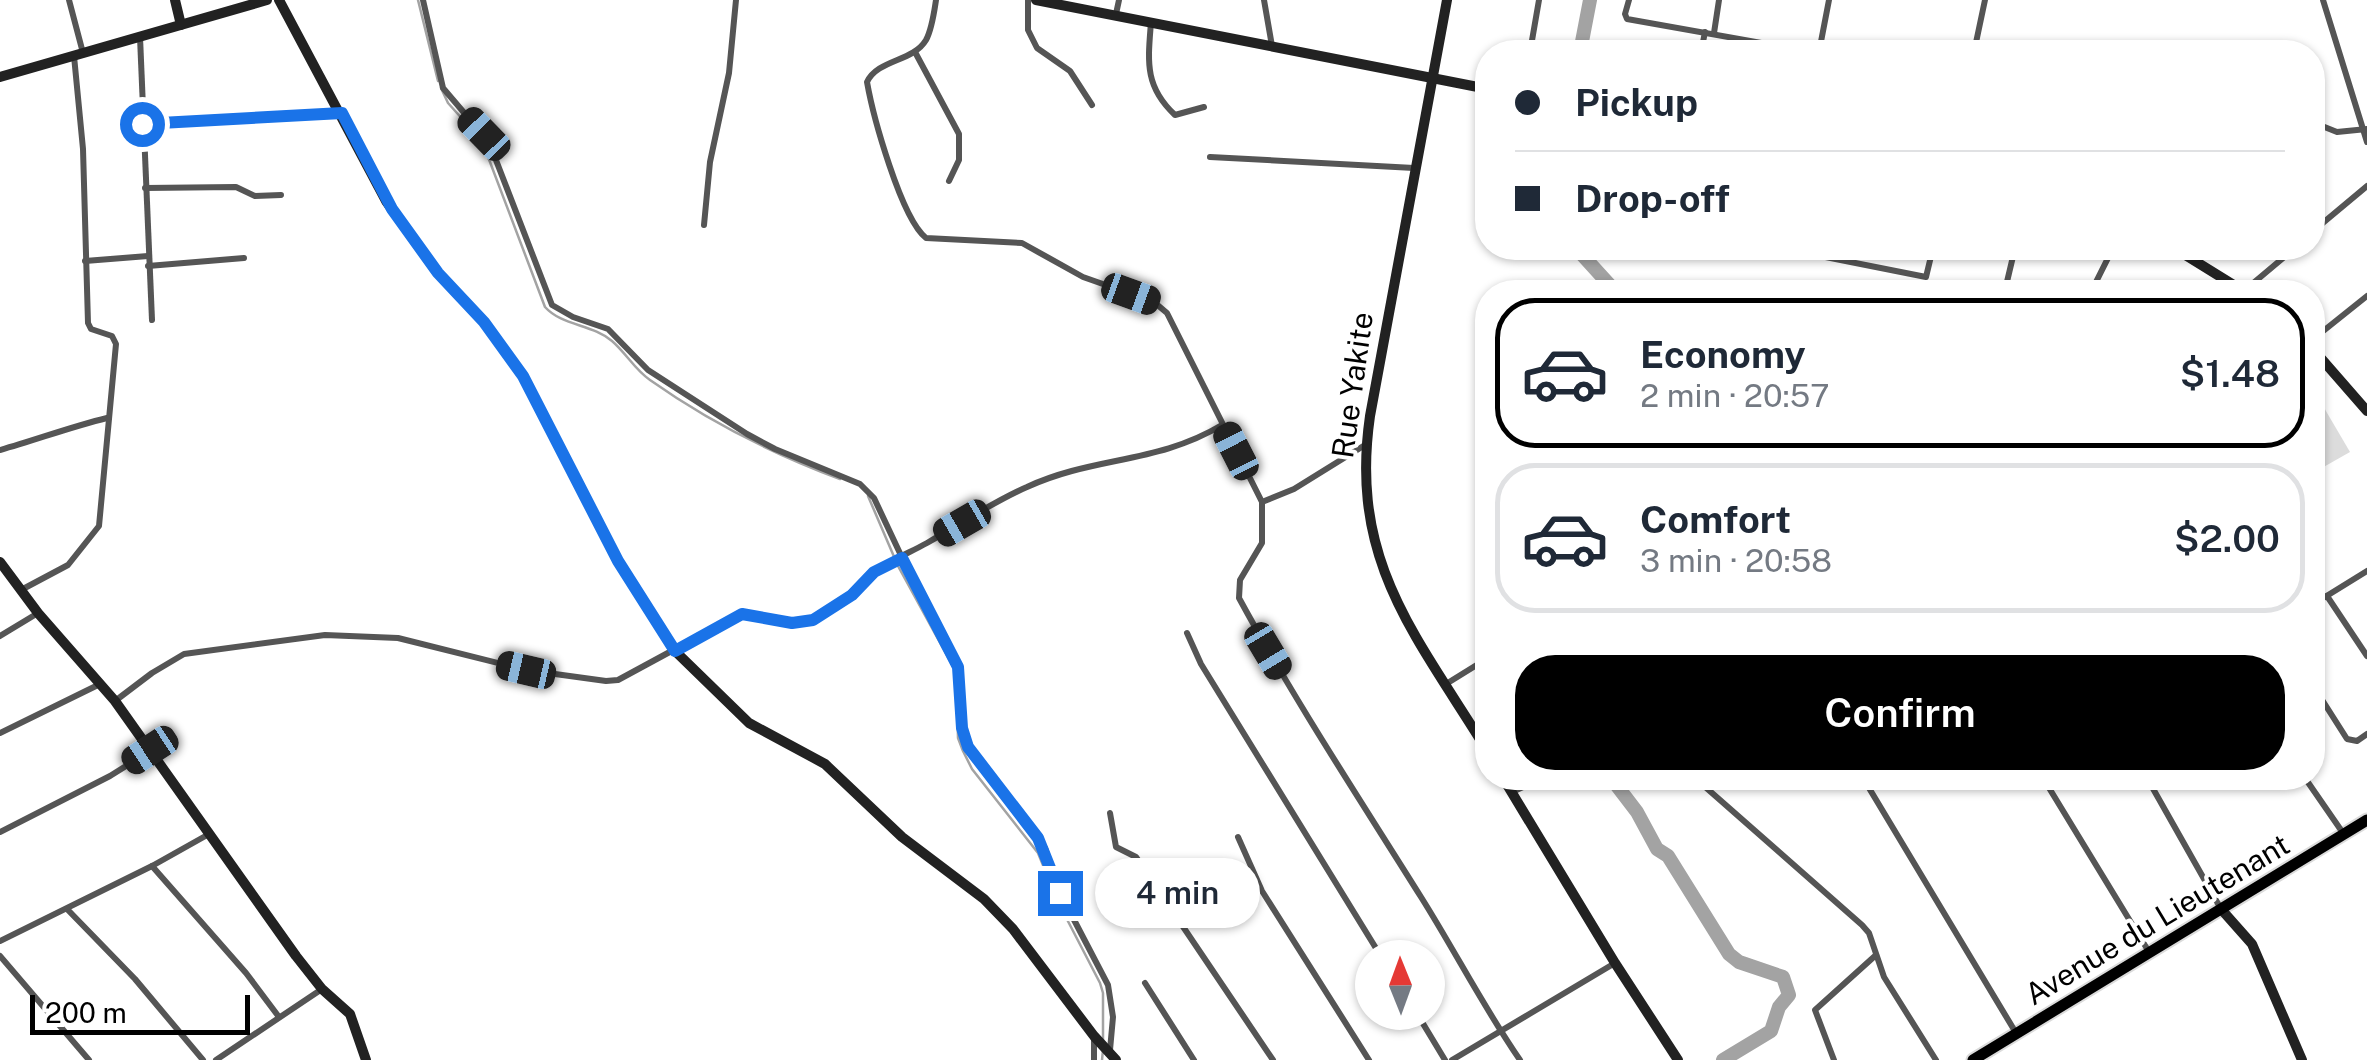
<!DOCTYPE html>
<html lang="en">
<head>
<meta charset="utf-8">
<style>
  :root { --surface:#fff; --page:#f2f2f3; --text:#1f2937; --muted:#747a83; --line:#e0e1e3; --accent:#000 }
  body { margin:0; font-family:"Public Sans",sans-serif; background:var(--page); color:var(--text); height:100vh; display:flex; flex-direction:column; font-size:38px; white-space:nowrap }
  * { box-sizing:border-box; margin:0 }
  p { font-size:32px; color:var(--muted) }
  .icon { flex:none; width:55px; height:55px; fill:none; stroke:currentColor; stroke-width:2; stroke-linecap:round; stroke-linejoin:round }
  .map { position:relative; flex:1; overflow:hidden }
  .drawer { position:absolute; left:1475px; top:280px; width:850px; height:510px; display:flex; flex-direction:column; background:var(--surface); border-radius:40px; box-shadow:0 2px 8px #0004 }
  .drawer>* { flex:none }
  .guide { position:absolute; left:1475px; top:40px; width:850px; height:220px; border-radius:40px; box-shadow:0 2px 8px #0004; display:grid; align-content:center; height:220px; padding:0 40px; background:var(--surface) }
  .needle { width:65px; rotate:359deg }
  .controls { position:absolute; left:1355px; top:940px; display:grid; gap:20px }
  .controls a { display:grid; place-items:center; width:90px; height:90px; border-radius:50%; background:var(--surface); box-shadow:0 2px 8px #0004; font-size:50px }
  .scale { position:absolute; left:30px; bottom:25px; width:220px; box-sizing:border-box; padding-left:10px; border:5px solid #000; border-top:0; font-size:28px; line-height:35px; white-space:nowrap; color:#000; -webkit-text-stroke:8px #fff; paint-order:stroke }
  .end { position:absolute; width:45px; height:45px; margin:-22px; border:12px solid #1a73e8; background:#fff; box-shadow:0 0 0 5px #fff }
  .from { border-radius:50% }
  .bubble { position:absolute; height:70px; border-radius:35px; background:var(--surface); box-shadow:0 2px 8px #0004; font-size:32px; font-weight:600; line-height:70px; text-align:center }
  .car { position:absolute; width:30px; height:60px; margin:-30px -15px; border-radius:12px; box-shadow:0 0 8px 2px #0007; background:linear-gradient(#222 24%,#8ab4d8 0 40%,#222 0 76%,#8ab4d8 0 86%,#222 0) }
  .guide b { display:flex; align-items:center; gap:35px; height:95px; font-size:38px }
  .guide b+b { border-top:2px solid var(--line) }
  .guide i { width:25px; height:25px; background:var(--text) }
  ul { padding:18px 0 0; list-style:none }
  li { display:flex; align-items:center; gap:30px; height:150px; margin:0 20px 15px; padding:0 20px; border:5px solid var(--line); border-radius:40px }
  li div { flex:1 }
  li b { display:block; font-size:38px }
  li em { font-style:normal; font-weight:600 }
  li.selected { border-color:var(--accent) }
  li>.icon { width:90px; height:90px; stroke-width:1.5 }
  .cta { display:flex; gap:20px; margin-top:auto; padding:20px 40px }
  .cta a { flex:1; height:115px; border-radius:40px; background:var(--accent); color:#fff; font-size:40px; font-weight:600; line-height:115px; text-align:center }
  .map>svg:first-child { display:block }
  .green { fill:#dcdcdc }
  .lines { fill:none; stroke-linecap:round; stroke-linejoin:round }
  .stream { stroke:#a3a3a3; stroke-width:2.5 }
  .river { stroke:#a3a3a3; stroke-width:14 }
  .primary-casing { stroke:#dbdbdb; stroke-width:15 }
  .street { stroke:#555; stroke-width:6 }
  .secondary { stroke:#222; stroke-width:10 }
  .primary { stroke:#000; stroke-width:11 }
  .route { stroke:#1a73e8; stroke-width:12 }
  .labels { text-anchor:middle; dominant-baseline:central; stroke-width:8; stroke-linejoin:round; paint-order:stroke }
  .street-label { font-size:30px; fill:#000; stroke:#fff }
</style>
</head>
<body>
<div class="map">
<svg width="2367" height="1060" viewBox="0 0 2367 1060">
  <rect width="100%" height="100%" fill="#fff"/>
  <!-- green -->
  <path class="green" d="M2323 406 2350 452 2313 473V412Z"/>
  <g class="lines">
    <!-- stream -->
    <g class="stream">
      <path d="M418 0 438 81"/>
      <path d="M441 88 448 103 482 141 545 307C562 326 592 324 612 341 626 353 635 370 650 380 708 421 773 454 840 479"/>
      <path d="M868 496 898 566 956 672"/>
      <path d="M957 700 958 738 963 751 972 769 1038 853 1058 902 1100 983 1103 993V1042"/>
      <path d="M1102 1060 1103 1050"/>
    </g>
    <!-- river -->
    <g class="river">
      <path d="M1580 52 1590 0"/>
      <path d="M1576 248 1616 292"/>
      <path d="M1611 778 1637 812 1657 849 1668 856 1729 954 1739 962 1783 977 1789 995 1779 1007 1771 1031 1723 1060"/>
    </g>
    <defs>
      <path id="primary" d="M1973 1060 2367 820"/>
    </defs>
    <!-- primary casing -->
    <use href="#primary" class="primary-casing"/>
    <!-- street -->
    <g class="street">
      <path d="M69 0 83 53"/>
      <path d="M423 0 443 88 489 142 552 305 573 317 608 329 648 370 747 434 775 449 860 484 874 498 929 615 958 667 962 728 968 747 1045 848 1060 893 1108 985 1113 1017 1110 1050"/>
      <path d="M936 0C934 13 932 29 926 40 913 62 878 59 867 82 873 116 901 218 926 238L1022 243 1083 277 1154 302 1167 313 1262 502V543L1240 580 1239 598C1295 701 1359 798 1421 897 1455 951 1484 1008 1520 1060"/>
      <path d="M1028 0V30L1037 48 1070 71 1092 105"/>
      <path d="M1264 0 1272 46"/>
      <path d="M1629 0 1625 14 1627 19 1812 52"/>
      <path d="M2323 0 2367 142"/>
      <path d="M1116 14 1119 0"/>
      <path d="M1151 22C1148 61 1144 86 1175 115L1204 107"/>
      <path d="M1714 33 1719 0"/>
      <path d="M140 37 152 320"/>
      <path d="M915 52 959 134V160L949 181"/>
      <path d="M1530 52 1539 0"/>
      <path d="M1701 52 1705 32"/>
      <path d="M1819 52 1829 0"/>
      <path d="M1974 52 1985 0"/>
      <path d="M2312 122 2337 132 2367 129"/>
      <path d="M143 124 341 113"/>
      <path d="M1210 157 1414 168"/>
      <path d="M145 188 236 187 255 196 281 195"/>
      <path d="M704 225 710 162 729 73 736 0"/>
      <path d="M2312 232 2367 186"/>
      <path d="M1780 248 1926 277 1933 248"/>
      <path d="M85 261 148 256"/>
      <path d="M148 266 244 258"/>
      <path d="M2006 286 2015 248"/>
      <path d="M2245 290 2295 248"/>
      <path d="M2091 292 2113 248"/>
      <path d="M2312 340 2367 296"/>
      <path d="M0 450C36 440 70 427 107 418"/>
      <path d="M1262 502 1294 489 1365 445"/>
      <path d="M21 590 68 565 99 526 116 344 112 336 91 329 88 323 83 149 74 56"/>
      <path d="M2327 596 2367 656"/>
      <path d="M2312 605 2367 571"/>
      <path d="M1187 633 1201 664 1382 958"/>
      <path d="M0 636 38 613"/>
      <path d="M1446 684 1488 658"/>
      <path d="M2312 684 2347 739 2357 741 2367 734"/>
      <path d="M115 701 152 673 184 654 325 635 398 638 526 670 606 681 618 680 738 615C763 611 787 629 813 620 838 611 852 588 873 573 889 561 909 553 927 543 959 525 992 502 1027 487 1094 456 1157 464 1222 425"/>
      <path d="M0 733 98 685"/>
      <path d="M1695 778 1862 925 1869 933 1884 977 1936 1060"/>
      <path d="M1863 778 2016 1033"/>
      <path d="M2043 778 2149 952"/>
      <path d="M2147 778 2221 909"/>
      <path d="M2305 778 2343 833"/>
      <path d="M1512 792 1543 778"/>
      <path d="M1110 813 1116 847 1136 857 1273 1060"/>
      <path d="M0 832 110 776 150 751"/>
      <path d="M1238 837 1262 891 1369 1060"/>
      <path d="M152 866 246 973 279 1017"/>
      <path d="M67 909 135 979 203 1060"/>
      <path d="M0 941 152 866 209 834"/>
      <path d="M0 956 89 1060"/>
      <path d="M1145 983 1194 1060"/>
      <path d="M1416 1012 1445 1060"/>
      <path d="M1094 1037V1060"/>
      <path d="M216 1060 322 989"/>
      <path d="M1452 1060 1615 963"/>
      <path d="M1834 1060 1815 1010 1876 955"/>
    </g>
    <!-- secondary -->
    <g class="secondary">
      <path d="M175 0 181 25"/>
      <path d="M279 0 386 201 437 272 484 322 523 376 618 561 675 651 749 723 825 764 902 837 984 899 1013 929 1094 1036 1116 1060"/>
      <path d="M1036 0 1488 89"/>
      <path d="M1447 0 1370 416C1349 562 1416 635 1488 752"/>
      <path d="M0 77 267 0"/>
      <path d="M2174 248 2245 292"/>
      <path d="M2312 348 2367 411"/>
      <path d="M0 562 38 613 115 701 296 956 322 989 350 1014 366 1060"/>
      <path d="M1503 778 1615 963 1678 1060"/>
      <path d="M2221 909 2252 944 2302 1060"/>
    </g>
    <!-- primary -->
    <use href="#primary" class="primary"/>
  </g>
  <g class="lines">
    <!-- route -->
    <path class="route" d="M142 124 342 113 392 209 438 273 484 322 523 376 618 561 675 651 742 614 792 623 813 620 852 595 874 572 902 558 958 667 962 728 968 747 1038 838 1060 893"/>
  </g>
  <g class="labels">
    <!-- street labels -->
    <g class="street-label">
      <text transform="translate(1352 385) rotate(-82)">Rue Yakite</text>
      <text transform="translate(2157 919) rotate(-31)">Avenue du Lieutenant</text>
    </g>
  </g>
</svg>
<div class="controls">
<a><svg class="needle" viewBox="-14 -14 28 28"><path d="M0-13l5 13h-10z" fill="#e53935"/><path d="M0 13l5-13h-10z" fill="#747a83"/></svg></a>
</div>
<div class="scale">200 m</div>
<i class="end from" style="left:142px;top:124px"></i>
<i class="end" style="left:1060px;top:893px"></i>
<div class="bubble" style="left:1095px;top:858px;width:165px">4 min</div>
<i class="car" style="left:484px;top:134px;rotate:316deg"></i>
<i class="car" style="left:1131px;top:294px;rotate:110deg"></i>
<i class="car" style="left:1236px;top:451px;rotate:333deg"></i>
<i class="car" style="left:962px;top:523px;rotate:240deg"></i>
<i class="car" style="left:1268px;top:651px;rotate:149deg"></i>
<i class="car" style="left:526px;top:670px;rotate:283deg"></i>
<i class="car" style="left:150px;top:750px;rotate:237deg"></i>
<div class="guide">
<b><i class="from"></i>Pickup</b>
<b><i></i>Drop-off</b>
</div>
<section class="drawer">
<ul>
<li class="selected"><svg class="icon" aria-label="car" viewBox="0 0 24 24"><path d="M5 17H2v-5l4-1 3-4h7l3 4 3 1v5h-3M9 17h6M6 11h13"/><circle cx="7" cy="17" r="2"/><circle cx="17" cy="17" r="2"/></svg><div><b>Economy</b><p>2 min · 20:57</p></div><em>$1.48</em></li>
<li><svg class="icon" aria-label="car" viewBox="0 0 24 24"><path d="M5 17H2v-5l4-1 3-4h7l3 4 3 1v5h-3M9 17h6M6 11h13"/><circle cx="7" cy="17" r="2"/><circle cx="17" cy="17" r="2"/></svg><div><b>Comfort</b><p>3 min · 20:58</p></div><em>$2.00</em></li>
</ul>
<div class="cta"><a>Confirm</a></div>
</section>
</div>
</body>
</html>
